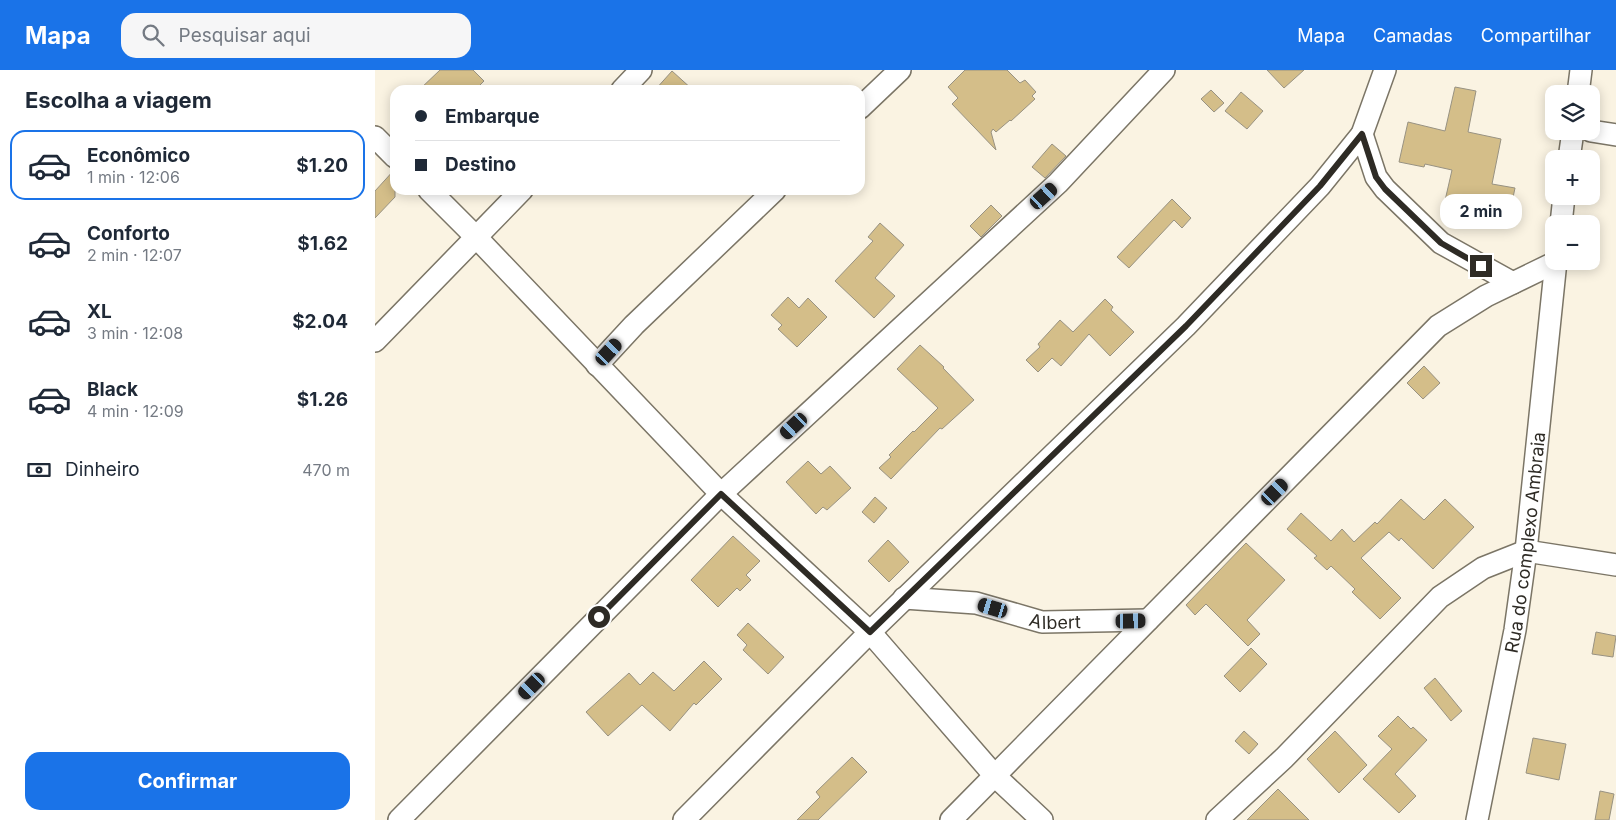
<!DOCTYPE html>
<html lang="pt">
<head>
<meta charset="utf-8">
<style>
  :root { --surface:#fff; --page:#f6f6f7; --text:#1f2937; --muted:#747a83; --line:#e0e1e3; --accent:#1a73e8 }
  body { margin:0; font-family:Inter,sans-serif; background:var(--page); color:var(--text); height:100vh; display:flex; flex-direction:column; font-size:19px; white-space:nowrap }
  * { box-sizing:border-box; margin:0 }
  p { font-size:16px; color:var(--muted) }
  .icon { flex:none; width:28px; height:28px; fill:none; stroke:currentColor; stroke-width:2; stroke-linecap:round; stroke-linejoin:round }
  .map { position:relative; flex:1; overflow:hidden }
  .drawer { display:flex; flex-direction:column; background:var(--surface); width:375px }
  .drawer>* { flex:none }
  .top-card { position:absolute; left:15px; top:15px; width:475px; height:110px; border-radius:15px; box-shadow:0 2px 12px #0003; display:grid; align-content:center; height:110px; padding:0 25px; background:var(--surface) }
  .controls { position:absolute; left:1170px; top:15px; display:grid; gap:10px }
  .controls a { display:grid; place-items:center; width:55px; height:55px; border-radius:10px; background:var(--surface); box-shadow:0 2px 12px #0003; font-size:25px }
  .end { position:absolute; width:22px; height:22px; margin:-11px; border:6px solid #2e2b25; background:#fff; box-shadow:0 0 0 2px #fff }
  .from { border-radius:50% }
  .bubble { position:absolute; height:35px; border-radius:15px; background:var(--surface); box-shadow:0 2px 12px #0003; font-size:16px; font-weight:700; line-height:35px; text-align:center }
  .car { position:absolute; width:15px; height:30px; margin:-15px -8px; border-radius:6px; box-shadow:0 0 4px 1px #0007; background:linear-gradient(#222 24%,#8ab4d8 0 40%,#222 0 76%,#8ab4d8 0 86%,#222 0) }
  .top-card b { display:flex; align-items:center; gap:18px; height:48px; font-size:19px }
  .top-card b+b { border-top:1px solid var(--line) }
  .top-card i { width:12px; height:12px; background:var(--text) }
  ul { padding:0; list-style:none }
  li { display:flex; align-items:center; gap:15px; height:70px; margin:0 10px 8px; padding:0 15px; border:2px solid transparent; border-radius:15px }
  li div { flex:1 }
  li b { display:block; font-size:19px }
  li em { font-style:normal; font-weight:700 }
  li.active { border-color:var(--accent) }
  li>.icon { width:45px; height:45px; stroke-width:1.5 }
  h2 { padding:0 25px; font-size:22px; line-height:60px }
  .pay { display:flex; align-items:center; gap:12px; height:55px; padding:0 25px; font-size:19px }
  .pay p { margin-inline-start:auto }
  .button { display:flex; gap:10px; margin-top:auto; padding:10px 25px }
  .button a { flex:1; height:58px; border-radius:15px; background:var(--accent); color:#fff; font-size:20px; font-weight:700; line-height:58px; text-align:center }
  header { display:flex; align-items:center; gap:30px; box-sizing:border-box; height:70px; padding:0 25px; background:var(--accent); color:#fff }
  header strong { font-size:24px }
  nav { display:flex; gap:28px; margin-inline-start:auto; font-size:18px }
  .search { width:350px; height:45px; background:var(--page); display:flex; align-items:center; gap:12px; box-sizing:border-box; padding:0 18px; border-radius:15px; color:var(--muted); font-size:19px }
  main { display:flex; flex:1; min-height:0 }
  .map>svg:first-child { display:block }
  .building { fill:#d4be89; stroke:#989282 }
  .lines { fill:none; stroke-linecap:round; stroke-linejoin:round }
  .minor-casing { stroke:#7b7566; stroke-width:24 }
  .minor { stroke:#fff; stroke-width:21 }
  .route { stroke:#2e2b25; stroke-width:6 }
  .labels { text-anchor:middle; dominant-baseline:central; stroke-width:4.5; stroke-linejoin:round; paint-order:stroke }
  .street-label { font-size:18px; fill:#2e2b25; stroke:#faf3e2 }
</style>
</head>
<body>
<header>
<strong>Mapa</strong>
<div class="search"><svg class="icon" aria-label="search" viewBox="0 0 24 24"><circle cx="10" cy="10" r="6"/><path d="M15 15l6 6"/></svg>Pesquisar aqui</div>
<nav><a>Mapa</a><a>Camadas</a><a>Compartilhar</a></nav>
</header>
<main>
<section class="drawer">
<h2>Escolha a viagem</h2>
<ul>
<li class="active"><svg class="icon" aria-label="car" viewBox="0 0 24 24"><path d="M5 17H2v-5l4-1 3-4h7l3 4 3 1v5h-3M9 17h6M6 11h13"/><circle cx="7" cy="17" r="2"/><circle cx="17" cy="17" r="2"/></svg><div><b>Econômico</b><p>1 min · 12:06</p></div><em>$1.20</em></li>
<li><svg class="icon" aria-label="car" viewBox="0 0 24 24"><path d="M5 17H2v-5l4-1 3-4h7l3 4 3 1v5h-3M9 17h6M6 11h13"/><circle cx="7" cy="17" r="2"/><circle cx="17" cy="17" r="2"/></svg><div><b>Conforto</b><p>2 min · 12:07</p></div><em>$1.62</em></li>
<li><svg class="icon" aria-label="car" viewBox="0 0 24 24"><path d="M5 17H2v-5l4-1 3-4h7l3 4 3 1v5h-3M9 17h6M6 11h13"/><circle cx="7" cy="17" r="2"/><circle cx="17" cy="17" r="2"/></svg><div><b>XL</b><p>3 min · 12:08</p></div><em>$2.04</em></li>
<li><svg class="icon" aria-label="car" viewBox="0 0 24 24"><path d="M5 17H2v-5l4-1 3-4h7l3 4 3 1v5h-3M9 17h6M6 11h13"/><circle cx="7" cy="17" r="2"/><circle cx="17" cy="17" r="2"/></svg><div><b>Black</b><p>4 min · 12:09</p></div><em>$1.26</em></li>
</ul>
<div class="pay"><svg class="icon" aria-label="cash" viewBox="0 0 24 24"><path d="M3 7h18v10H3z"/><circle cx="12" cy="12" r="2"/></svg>Dinheiro<p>470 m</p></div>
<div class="button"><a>Confirmar</a></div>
</section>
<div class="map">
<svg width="1241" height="750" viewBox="0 0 1241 750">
  <rect width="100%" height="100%" fill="#faf3e2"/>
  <!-- building -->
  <g class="building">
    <path d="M65 0H98L109 11 100 20H44Z"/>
    <path d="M590 0H632L645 13 650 10 661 22 657 26 660 29 636 51 635 50 621 62 618 59 616 62 621 80 577 34 583 28 573 17Z"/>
    <path d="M892 0H929L909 18Z"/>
    <path d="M297 1 318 20H280Z"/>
    <path d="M1080 17 1101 21 1093 62 1126 69 1117 114 1140 118 1136 137 1127 135 1125 146 1098 141V142L1069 135 1077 100 1050 94 1049 97 1024 92 1033 52 1070 61Z"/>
    <path d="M836 20 849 33 839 42 826 29Z"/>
    <path d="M866 22 888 41 872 59 850 41Z"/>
    <path d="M677 74 691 86 670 108 657 97Z"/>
    <path d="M20 99V127L0 148V121Z"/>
    <path d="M797 129 816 148 807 158 799 150 754 198 742 187Z"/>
    <path d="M616 135 627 146 606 167 595 156Z"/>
    <path d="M505 153 529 175 500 208 520 226 499 248 460 211 498 171 493 167Z"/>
    <path d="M413 227 424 238 433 228 452 247 422 277 403 259 407 255 396 245Z"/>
    <path d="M730 229 738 237 736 240 759 262 735 286 714 264 686 296 677 288 663 302 651 290 665 277 663 274 685 250 698 262Z"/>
    <path d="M545 275 569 297 568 298 599 330 567 359 565 358 516 409 504 398 516 387 514 385 538 361 539 362 563 338 522 299Z"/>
    <path d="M1049 296 1065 313 1048 329 1032 313Z"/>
    <path d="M433 391 446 404 455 396 476 418 452 440 448 437 441 444 411 412Z"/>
    <path d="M500 427 512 438 499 453 487 442Z"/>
    <path d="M1026 429 1049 450 1070 429 1099 457 1058 499 1026 468 1024 471 1014 462 986 488 1026 528 1005 549 977 522 980 519 956 496 952 500 939 488 942 486 912 459 926 443 956 471 967 459 979 472 1000 452 1002 454Z"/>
    <path d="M358 466 385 491 371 505 376 510 365 521 362 518 343 537 316 510Z"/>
    <path d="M513 470 534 492 514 512 493 491Z"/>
    <path d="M871 473 910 510 872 550 885 564 873 576 831 534 820 545 811 535Z"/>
    <path d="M373 553 409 587 393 604 368 580 372 575 362 565Z"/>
    <path d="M1221 562 1241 566 1238 587 1217 584Z"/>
    <path d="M876 578 892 594 865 622 849 606Z"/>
    <path d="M329 591 347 609 321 635 319 633 295 661 267 635 233 666 211 642 254 603 265 615 278 602 299 621Z"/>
    <path d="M1060 608 1087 641 1076 651 1049 618Z"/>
    <path d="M1023 646 1036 659 1038 657 1052 670 1020 704 1041 726 1024 743 988 709 1017 679 1003 666Z"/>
    <path d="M869 661 883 674 874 684 860 671Z"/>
    <path d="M960 661 992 695 964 723 932 689Z"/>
    <path d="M1158 668 1191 674 1184 710 1151 703Z"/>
    <path d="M477 687 492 702 443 750H422L445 727 441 722Z"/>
    <path d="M903 719 934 750H872Z"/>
    <path d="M1225 721 1239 724 1234 750H1220Z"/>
  </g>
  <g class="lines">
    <defs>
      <g id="minor">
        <path d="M247 20 266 0"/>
        <path d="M1203 24 1206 0"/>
        <path d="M485 38 525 0"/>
        <path d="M1216 61 1241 65"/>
        <path d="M987 64 1001 107 1010 119 1066 173 1138 213"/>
        <path d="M0 67 20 87"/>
        <path d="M1194 89 1198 61"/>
        <path d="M54 120 101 167 346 424 495 562 620 706 667 750"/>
        <path d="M1186 154 1189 126"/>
        <path d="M0 271 147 120"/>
        <path d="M222 295 259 255 400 120"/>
        <path id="s1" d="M529 528 601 533 667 552 773 550"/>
        <path d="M24 750 346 424 683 113 789 0"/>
        <path d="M309 750 495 562 811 256 945 116 987 64 1010 0"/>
        <path d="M576 750 1063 256 1111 226 1181 192"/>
        <path d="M842 750 909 688 1065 527 1108 498 1151 481 1241 495"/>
        <path id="s2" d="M1102 750 1140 560 1151 481 1181 191"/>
      </g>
    </defs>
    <!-- minor casing -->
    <use href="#minor" class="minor-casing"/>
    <!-- minor -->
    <use href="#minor" class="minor"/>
  </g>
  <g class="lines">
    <!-- route -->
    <path class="route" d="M224 547 346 424 495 562 811 256 945 116 987 64 1001 107 1010 119 1066 173 1106 196"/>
  </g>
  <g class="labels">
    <!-- street labels -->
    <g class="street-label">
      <text stroke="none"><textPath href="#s2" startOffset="282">Rua do complexo Ambraia</textPath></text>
      <text stroke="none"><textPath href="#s1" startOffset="154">Albert</textPath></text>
    </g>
  </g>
</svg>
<div class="controls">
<a><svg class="icon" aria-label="layers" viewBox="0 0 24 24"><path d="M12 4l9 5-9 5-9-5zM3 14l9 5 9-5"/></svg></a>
<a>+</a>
<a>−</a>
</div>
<i class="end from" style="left:224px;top:547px"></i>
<i class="end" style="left:1106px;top:196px"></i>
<div class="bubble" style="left:1065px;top:124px;width:82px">2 min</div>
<i class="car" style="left:669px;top:126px;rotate:48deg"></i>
<i class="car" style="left:234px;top:282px;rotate:43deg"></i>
<i class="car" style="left:419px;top:356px;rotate:227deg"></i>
<i class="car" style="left:900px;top:422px;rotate:45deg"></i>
<i class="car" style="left:618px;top:538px;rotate:287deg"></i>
<i class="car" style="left:756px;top:551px;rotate:89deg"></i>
<i class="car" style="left:157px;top:616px;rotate:225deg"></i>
<div class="top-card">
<b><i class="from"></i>Embarque</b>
<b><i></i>Destino</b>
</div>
</div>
</main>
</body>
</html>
